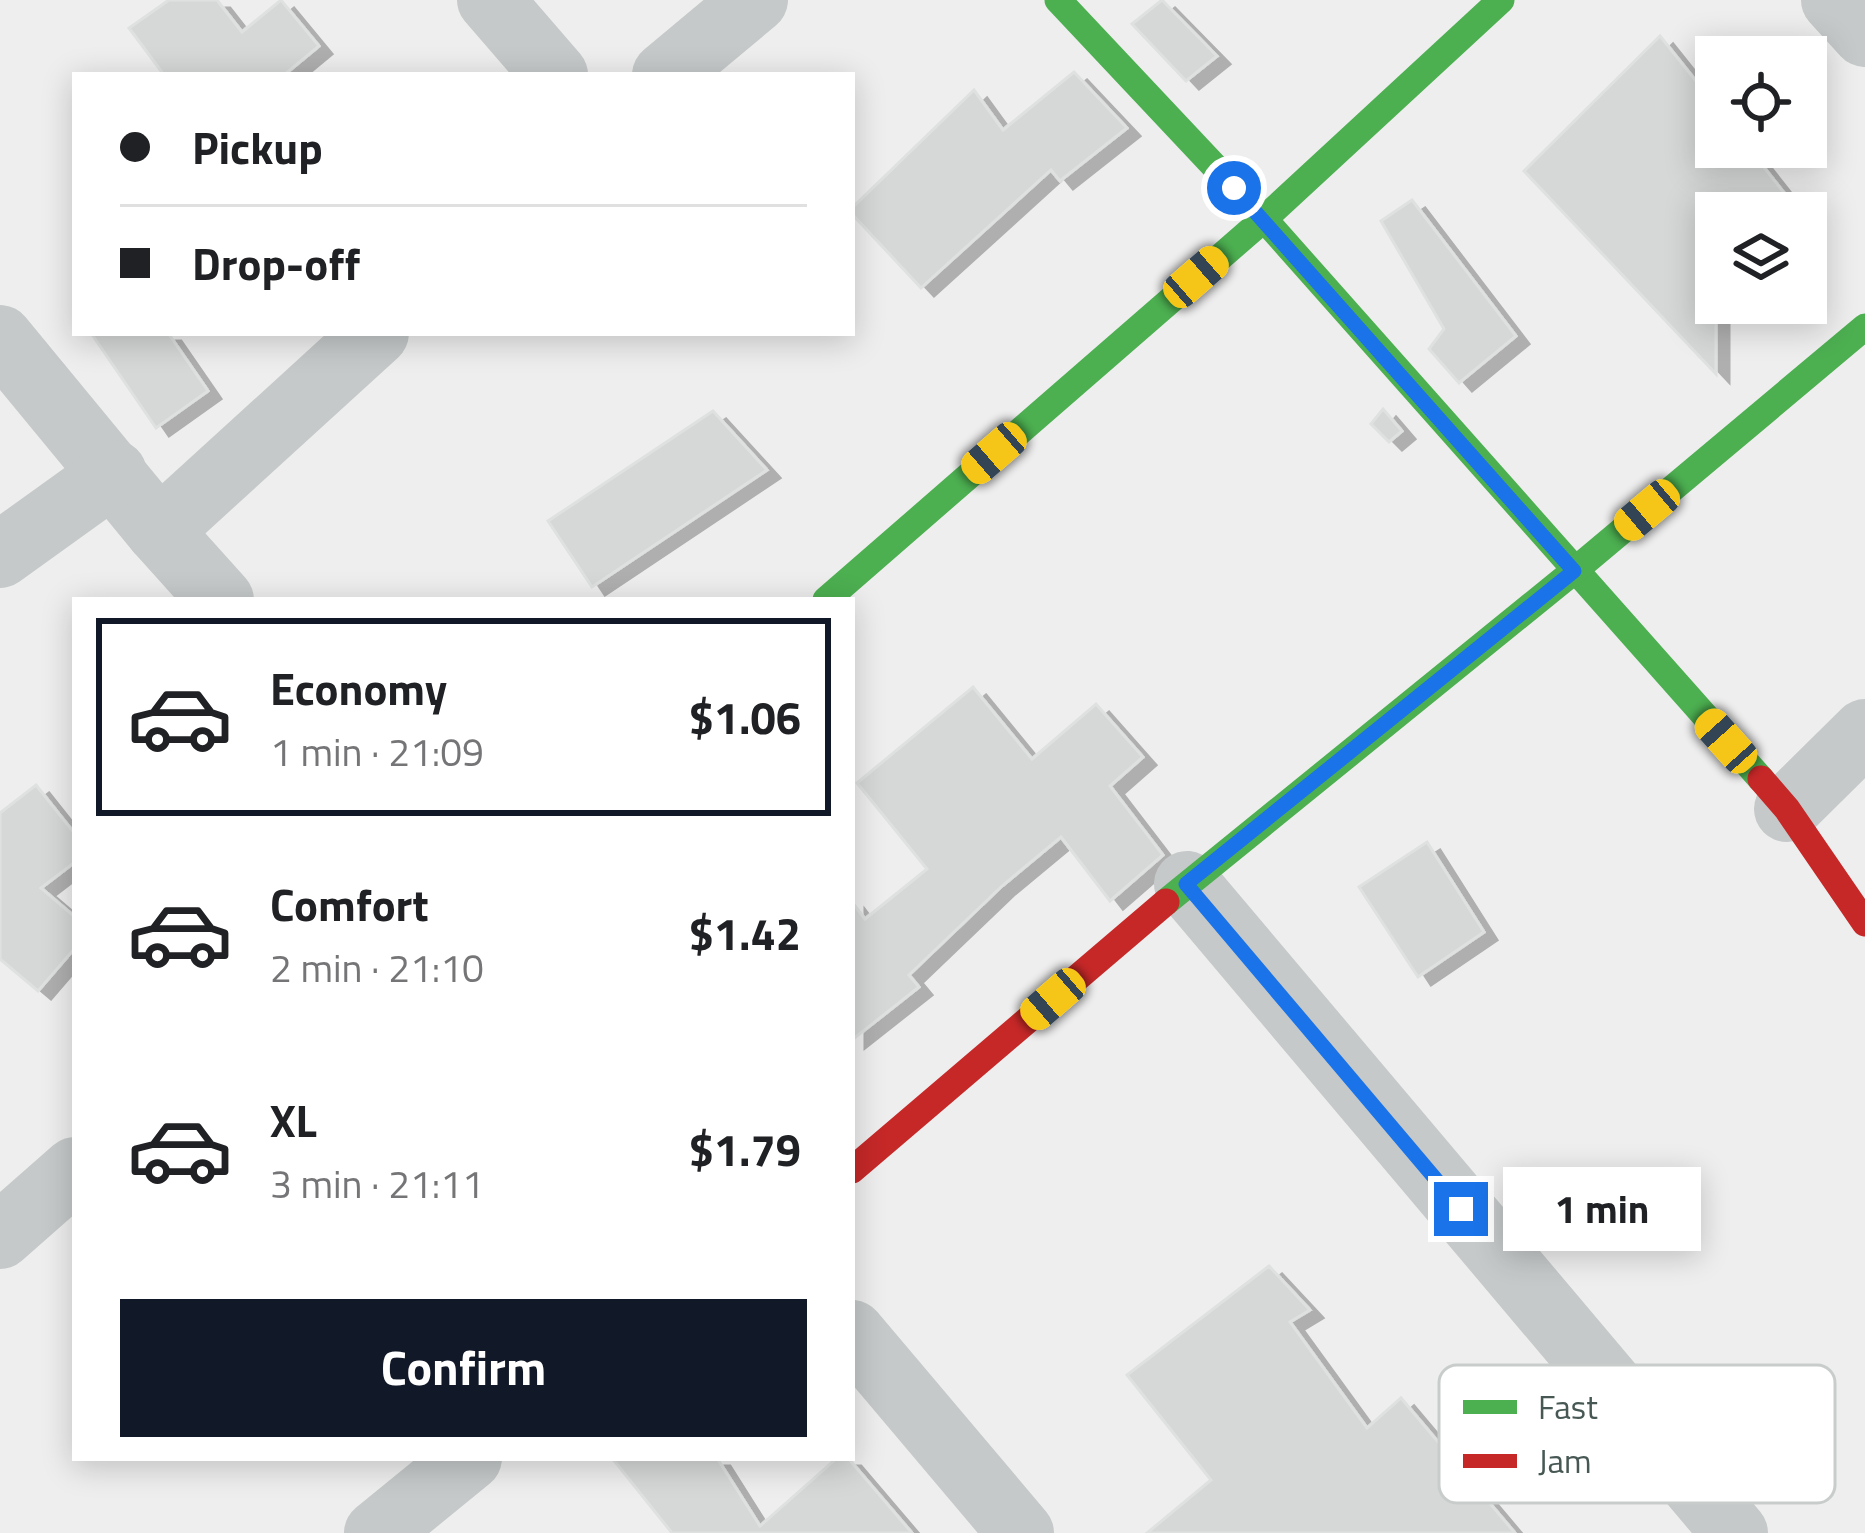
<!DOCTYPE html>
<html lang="en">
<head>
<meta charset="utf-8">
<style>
  :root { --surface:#fff; --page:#f6f6f6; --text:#202124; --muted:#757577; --line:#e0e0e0; --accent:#111827 }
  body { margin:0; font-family:"Titillium Web",sans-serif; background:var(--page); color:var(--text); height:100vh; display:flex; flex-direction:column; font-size:45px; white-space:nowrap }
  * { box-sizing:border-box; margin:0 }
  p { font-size:39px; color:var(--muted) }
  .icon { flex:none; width:66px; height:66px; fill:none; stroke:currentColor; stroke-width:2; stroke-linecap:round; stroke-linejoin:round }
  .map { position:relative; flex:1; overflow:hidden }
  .panel { position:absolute; left:72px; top:597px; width:783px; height:864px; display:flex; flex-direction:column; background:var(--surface); border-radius:0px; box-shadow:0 6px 30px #0003 }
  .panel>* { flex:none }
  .top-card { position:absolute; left:72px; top:72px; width:783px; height:264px; border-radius:0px; box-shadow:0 6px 30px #0003; display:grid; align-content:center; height:264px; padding:0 48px; background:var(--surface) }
  .fabs { position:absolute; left:1695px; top:36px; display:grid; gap:24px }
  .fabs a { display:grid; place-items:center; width:132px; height:132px; border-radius:0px; background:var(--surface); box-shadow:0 6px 30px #0003; font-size:60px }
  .end { position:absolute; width:54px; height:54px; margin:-27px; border:15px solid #1a73e8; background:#fff; box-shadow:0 0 0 6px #fff }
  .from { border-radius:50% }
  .bubble { position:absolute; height:84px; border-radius:0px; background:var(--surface); box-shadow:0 6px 30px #0003; font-size:39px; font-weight:700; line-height:84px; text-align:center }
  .car { position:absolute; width:36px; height:72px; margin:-36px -18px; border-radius:15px; box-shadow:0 0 9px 3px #0007; background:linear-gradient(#f5c518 24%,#345 0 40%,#f5c518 0 76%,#345 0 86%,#f5c518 0) }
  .top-card b { display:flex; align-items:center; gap:42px; height:114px; font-size:45px }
  .top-card b+b { border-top:3px solid var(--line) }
  .top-card i { width:30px; height:30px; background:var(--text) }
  ul { padding:21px 0 0; list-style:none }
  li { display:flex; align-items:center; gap:36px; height:198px; margin:0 24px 18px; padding:0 24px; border:6px solid transparent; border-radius:0px }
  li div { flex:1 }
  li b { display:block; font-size:45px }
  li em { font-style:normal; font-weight:700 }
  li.current { border-color:var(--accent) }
  li>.icon { width:108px; height:108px; stroke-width:1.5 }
  .cta { display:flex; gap:24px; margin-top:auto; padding:24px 48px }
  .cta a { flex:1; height:138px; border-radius:0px; background:var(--accent); color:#fff; font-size:48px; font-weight:700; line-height:138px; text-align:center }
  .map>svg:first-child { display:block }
  .building { fill:#d6d7d7; stroke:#dfe1e1; stroke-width:3; filter:url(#shadow) }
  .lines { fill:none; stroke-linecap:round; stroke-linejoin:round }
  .street { stroke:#c5c9c9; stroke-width:66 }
  .fast { stroke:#4caf50; stroke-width:27 }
  .jam { stroke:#c62828; stroke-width:27 }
  .route { stroke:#1a73e8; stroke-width:15 }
  .key { fill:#fff; stroke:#c8cdcc; stroke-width:3 }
  .key-label { font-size:33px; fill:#475854 }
</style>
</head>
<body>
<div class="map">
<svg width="1865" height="1533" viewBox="0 0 1865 1533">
  <defs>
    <filter id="shadow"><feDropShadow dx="13" dy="8" stdDeviation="0" flood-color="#0004"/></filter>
  </defs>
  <rect width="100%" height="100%" fill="#eee"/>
  <!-- building -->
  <g class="building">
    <path d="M169 0H217L242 32 281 0 319 46 284 75H164L129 28Z"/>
    <path d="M1162 0 1217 56 1186 81 1132 24Z"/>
    <path d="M1660 36 1716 106V147H1748L1800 213H1716V374L1524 171Z"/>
    <path d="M1074 72 1127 128 1060 181 1051 170 921 288 852 214V208L974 90 1003 130Z"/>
    <path d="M1412 200 1516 336 1459 383 1429 349 1444 329 1381 221Z"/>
    <path d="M91 333H168L208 391 156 428Z"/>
    <path d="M1383 409 1402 431 1389 442 1371 424Z"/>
    <path d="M713 411 767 470 592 587 548 521Z"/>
    <path d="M973 687 1032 759 1096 704 1143 757 1110 786 1163 855 1110 901 1061 837 1002 886 909 975 919 987 852 1040V902L865 919 927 869 857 783Z"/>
    <path d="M36 785 75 834V862L41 888 75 917V948L38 991 0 959V813Z"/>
    <path d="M1427 842 1484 932 1418 977 1359 887Z"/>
    <path d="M1269 1266 1310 1310 1290 1322 1367 1428 1401 1398 1515 1533H1147L1211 1480 1127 1375Z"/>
    <path d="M612 1458H717L760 1526 837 1458H848L912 1533H672Z"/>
  </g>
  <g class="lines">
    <!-- street -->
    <g class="street">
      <path d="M490 0 555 75"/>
      <path d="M1834 0 1865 34"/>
      <path d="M665 75 755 0"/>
      <path d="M0 338 159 531 221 600"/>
      <path d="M159 531 376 333"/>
      <path d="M0 555 114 473"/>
      <path d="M1787 809 1865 732"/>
      <path d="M1187 884 1735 1533"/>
      <path d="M0 1236 75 1170"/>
      <path d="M852 1333 1021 1533"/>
      <path d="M377 1533 469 1458"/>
    </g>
    <!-- fast -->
    <g class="fast">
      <path d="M1058 0 1264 219 1761 779"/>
      <path d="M826 600 1264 219 1501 0"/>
      <path d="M1166 902 1574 571 1865 327"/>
    </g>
    <!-- jam -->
    <g class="jam">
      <path d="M1761 779 1787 809 1865 923"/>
      <path d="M852 1170 1166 902"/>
    </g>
  </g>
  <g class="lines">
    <!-- route -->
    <path class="route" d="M1234 188 1574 571 1186 884 1461 1209"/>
  </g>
  <!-- legend -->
  <rect x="1439" y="1365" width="396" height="138" rx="18" class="key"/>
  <rect x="1463" y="1400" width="54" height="14" fill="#4caf50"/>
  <rect x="1463" y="1454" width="54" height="14" fill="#c62828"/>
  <g class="key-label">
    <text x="1538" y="1419">Fast</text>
    <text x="1538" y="1473">Jam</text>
  </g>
</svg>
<div class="fabs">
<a><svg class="icon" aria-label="locate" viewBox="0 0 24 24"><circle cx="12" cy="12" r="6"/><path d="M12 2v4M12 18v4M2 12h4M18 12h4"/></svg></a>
<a><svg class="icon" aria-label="layers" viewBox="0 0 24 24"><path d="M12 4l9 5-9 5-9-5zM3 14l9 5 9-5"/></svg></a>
</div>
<i class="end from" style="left:1234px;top:188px"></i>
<i class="end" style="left:1461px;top:1209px"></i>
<div class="bubble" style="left:1503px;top:1167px;width:198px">1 min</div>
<i class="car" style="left:1196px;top:277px;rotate:49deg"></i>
<i class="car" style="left:994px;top:453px;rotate:229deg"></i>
<i class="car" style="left:1647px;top:510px;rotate:230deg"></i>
<i class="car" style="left:1726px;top:741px;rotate:318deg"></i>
<i class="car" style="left:1053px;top:999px;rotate:229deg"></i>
<div class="top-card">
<b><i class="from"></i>Pickup</b>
<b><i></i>Drop-off</b>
</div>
<section class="panel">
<ul>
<li class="current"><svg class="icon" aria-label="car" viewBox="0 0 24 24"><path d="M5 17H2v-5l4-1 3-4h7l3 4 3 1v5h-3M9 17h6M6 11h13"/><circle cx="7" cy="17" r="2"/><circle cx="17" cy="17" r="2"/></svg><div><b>Economy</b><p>1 min · 21:09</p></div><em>$1.06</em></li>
<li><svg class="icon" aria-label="car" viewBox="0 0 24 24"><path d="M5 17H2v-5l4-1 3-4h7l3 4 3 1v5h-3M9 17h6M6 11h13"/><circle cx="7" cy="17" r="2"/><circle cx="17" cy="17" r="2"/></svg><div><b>Comfort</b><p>2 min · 21:10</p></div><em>$1.42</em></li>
<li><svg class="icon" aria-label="car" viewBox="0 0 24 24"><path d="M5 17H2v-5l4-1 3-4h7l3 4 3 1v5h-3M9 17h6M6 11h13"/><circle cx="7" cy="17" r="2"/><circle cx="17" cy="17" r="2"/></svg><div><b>XL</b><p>3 min · 21:11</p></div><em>$1.79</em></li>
</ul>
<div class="cta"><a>Confirm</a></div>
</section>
</div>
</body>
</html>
